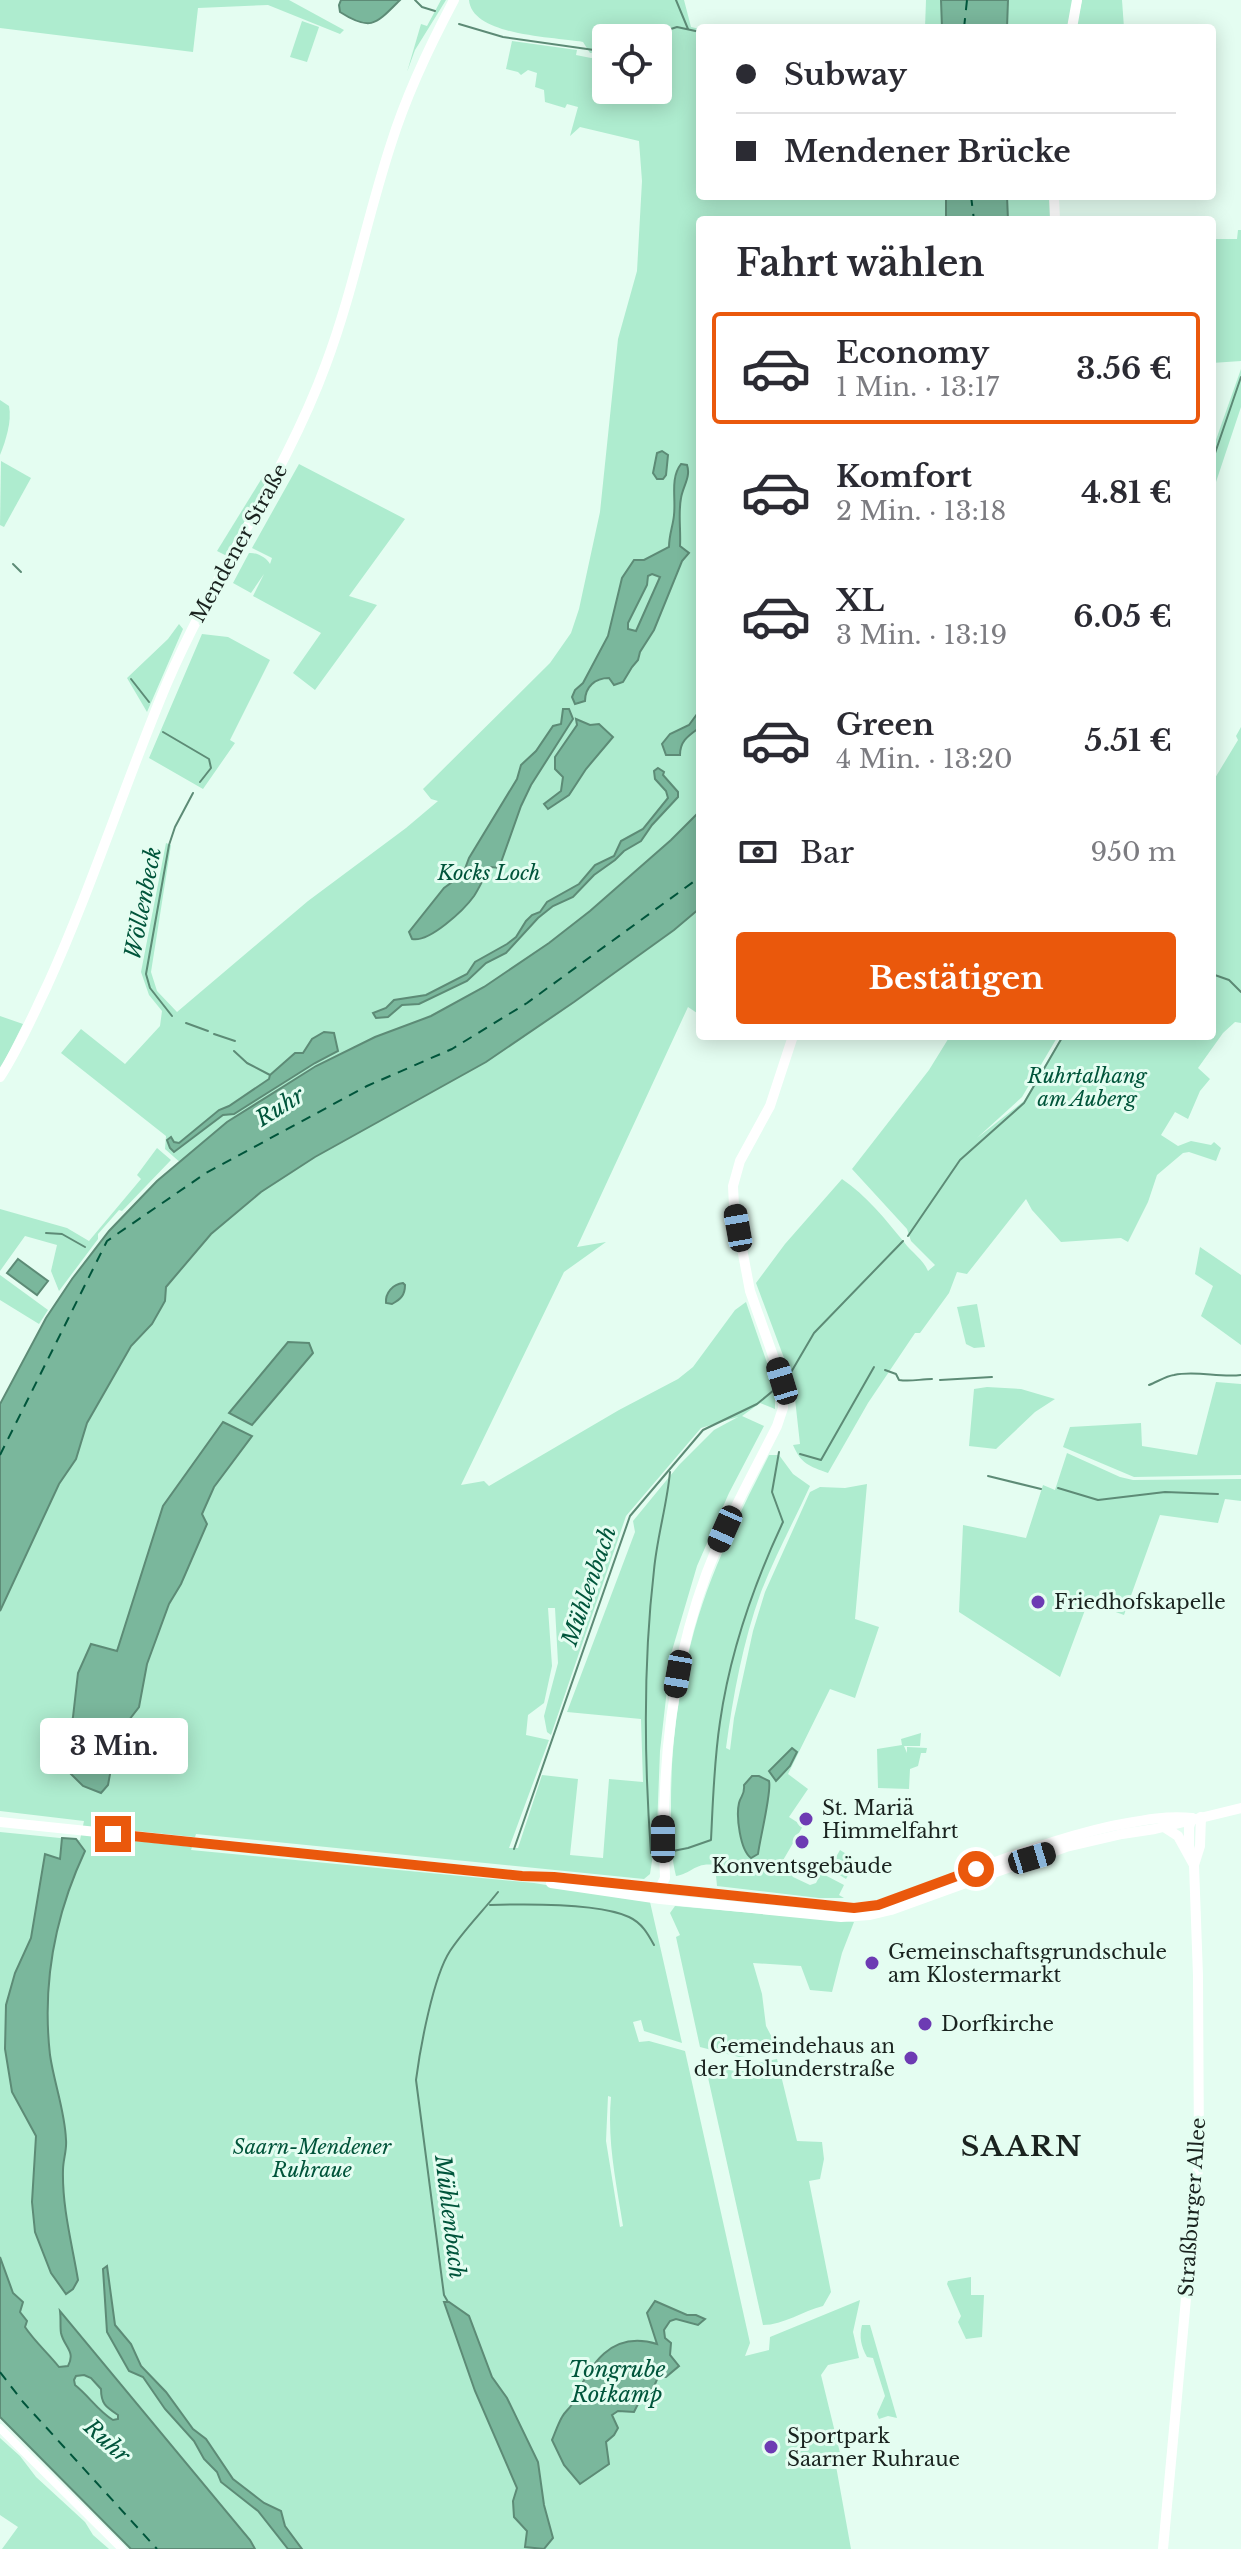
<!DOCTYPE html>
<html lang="de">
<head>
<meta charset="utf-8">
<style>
  :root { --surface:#fff; --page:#f7f7f7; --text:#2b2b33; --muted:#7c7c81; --line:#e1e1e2; --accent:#ea580c }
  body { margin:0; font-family:"Libre Baskerville",serif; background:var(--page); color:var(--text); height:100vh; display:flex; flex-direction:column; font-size:30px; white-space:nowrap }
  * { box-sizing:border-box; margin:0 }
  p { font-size:26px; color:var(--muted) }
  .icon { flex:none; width:44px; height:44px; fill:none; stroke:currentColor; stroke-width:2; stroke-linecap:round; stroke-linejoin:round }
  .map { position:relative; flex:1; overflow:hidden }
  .sheet { position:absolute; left:696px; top:216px; width:520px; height:824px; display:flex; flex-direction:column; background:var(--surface); border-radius:8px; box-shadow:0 4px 20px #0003 }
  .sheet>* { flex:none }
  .hud { position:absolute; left:696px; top:24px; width:520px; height:176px; border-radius:8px; box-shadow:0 4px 20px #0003; display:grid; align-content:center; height:176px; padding:0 40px; background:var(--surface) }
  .tools { position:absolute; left:592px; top:24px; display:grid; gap:16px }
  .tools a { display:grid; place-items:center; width:80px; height:80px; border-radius:8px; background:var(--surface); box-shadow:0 4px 20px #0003; font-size:40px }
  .end { position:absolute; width:36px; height:36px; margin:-18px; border:10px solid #ea580c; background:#fff; box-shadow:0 0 0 4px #fff }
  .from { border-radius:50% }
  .bubble { position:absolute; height:56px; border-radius:8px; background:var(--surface); box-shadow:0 4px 20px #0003; font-size:26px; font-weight:700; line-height:56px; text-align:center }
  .car { position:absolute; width:24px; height:48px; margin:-24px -12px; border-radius:10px; box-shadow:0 0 6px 2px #0007; background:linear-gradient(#222 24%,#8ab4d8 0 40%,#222 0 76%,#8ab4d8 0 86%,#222 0) }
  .hud b { display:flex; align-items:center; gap:28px; height:76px; font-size:30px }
  .hud b+b { border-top:2px solid var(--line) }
  .hud i { width:20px; height:20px; background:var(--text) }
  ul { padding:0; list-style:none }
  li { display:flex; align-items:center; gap:24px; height:112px; margin:0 16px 12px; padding:0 24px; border:4px solid transparent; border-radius:8px }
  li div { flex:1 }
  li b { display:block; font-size:30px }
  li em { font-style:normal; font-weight:700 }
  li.selected { border-color:var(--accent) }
  li>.icon { width:72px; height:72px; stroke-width:1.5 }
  h2 { padding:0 40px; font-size:36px; line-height:96px }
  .pay { display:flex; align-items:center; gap:20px; height:88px; padding:0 40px; font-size:30px }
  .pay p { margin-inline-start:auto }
  .cta { display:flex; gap:16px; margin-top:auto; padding:16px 40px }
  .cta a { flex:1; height:92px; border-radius:8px; background:var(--accent); color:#fff; font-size:32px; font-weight:700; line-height:92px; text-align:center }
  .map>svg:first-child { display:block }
  .green { fill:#aeeccf; fill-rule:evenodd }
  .water { fill:#7ab79c; stroke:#5d8b76; stroke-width:2; fill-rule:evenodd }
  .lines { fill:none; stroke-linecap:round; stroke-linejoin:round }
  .stream { stroke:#5d8b76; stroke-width:2 }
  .ferry { stroke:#00553b; stroke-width:2; stroke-dasharray:10 8; stroke-linecap:butt }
  .minor { stroke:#fff; stroke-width:8 }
  .major { stroke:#fff; stroke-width:10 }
  .route { stroke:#ea580c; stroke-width:10 }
  .poi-dot { fill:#6d3bb3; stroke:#e4fdf1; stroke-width:3 }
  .labels { text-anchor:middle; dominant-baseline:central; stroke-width:6; stroke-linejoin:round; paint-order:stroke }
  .street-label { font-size:20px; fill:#1a231f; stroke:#e4fdf1 }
  .park-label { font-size:20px; font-style:italic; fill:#00543a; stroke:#e4fdf1 }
  .poi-label { font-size:20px; fill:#1a231f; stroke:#e4fdf1; text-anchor:start }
  .water-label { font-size:22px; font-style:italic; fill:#00553b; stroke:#e4fdf1 }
  .district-label { font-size:28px; font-weight:bold; letter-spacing:2px; fill:#1a231f; stroke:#e4fdf1 }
</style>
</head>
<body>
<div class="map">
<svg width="1241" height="2549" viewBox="0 0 1241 2549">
  <rect width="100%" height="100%" fill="#e4fdf1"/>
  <!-- green -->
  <g class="green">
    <path d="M0 0H289L344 30 340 34 268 5 198 8 193 52 0 28Z"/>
    <path d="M441 0H446L415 50 407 72 421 24 427 26Z"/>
    <path d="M469 0H684L691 27 700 29V196H976L977 220H700V859L653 945 700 908V1015L688 1007 577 1247 606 1242 564 1272 461 1485 484 1481 489 1486 619 1410 678 1379 693 1367 735 1310 746 1302 775 1386V1409L760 1403 742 1416 764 1426 729 1493 697 1566 671 1654 660 1751 657 1828 650 1874 644 1879 196 1834 191 1850 534 1883 650 1902 682 2043 644 2031 641 2020 633 2022 639 2042 649 2041 685 2051 750 2343 745 2356 769 2350 770 2337 860 2300 853 2332 859 2358 828 2365 821 2375 842 2461 836 2466 851 2549H208L64 2393 25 2327 27 2321 20 2312 23 2302 13 2293 0 2257V1832L80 1840 84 1821 0 1811V1512L208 1187 165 1149 166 1136 61 1053 81 1029 125 1064 160 1026 162 1011 149 995 141 972 166 843 171 845 151 972 157 991 177 1012 308 901 406 828 438 801 431 799 423 789 550 663 571 633 579 609 600 512 618 339 637 271 642 181 639 141 580 127 570 136 578 107 567 104 565 108 545 102 544 90 535 87 537 73 528 70 521 75 518 72 506 69 512 41 577 50 576 55 591 58 606 56V90H658V40L669 37 670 33 653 38H606V52L590 53 583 42C554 37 472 36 469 0ZM738 1417 714 1430 679 1465 633 1521 635 1532 567 1712 641 1719 643 1782 609 1779 603 1858 570 1855 578 1779 542 1775 518 1848H509L549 1740 526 1735 528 1715 544 1703 552 1666 548 1608H555L558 1663 544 1716 547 1732 551 1735 626 1516 701 1428ZM608 2096 611 2097C607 2141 616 2182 623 2226L620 2227 606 2141Z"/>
    <path d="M926 0H941L942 28H925Z"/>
    <path d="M1008 0H1075L1069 28H1007Z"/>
    <path d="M1082 0H1122L1124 28H1076Z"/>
    <path d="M302 21 319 27 307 62 290 57Z"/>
    <path d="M1007 196H1051V220H1008Z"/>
    <path d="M1238 230H1241V361L1212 363V239H1237Z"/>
    <path d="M1241 369V407L1212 494V451Z"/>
    <path d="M0 400 9 406C12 421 6 440 0 455Z"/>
    <path d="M1 461 31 478 4 527 0 525Z"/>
    <path d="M299 464 405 519 349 596 377 605 315 690 293 673 321 633 253 596 264 574 251 593 233 583 249 553C257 552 267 558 270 564L272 558 252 548Z"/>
    <path d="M262 478 267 480 266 485 227 556 217 551Z"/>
    <path d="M179 624 183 629 147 712 127 678 168 639Z"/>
    <path d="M202 634 228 637 270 660 230 740 235 743 203 789 149 758Z"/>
    <path d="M1241 727V1023L1235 1022 1223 1033 1198 1068 1210 1079 1200 1091 1188 1119 1175 1112 1161 1135 1178 1146 1191 1141 1211 1145 1214 1142 1221 1148 1216 1161 1189 1152 1183 1153 1157 1175 1148 1202 1128 1242 1121 1238 1061 1242 1032 1210 1026 1199 967 1274 957 1272 949 1293 920 1333H915L868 1403 828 1473C809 1466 801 1464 793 1445L800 1444 793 1381 790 1382 787 1366 756 1283 785 1244 842 1179C866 1195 886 1220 904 1242 912 1253 923 1259 928 1271L935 1265 911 1241 907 1229 852 1169 929 1070 950 1036H1058L1022 1097 977 1138 1024 1101 1062 1036H1212V783L1238 740 1236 736Z"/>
    <path d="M0 1016 23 1024 0 1070Z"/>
    <path d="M157 1148 171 1160 122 1211 119 1210 98 1234V1239L59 1291 51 1271 57 1245 25 1236 0 1271V1209L67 1228 89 1241 141 1179 137 1175Z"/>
    <path d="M1200 1247 1241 1275V1345L1201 1316 1213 1286 1195 1274Z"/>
    <path d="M0 1275 48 1310 39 1324 0 1300Z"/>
    <path d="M977 1304 985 1347 974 1348 966 1344 957 1307Z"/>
    <path d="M1216 1382 1241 1384V1475L1134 1477 1063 1447 1070 1427 1141 1423 1142 1446 1197 1455Z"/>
    <path d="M987 1387 1021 1389 1055 1399 1035 1412 996 1449 969 1446 974 1389Z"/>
    <path d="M1067 1453 1120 1477 1133 1480 1241 1479V1501L1225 1499 1218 1523 1160 1515 1124 1615 1088 1602 1060 1677 959 1612 963 1525 1026 1538 1043 1485 1055 1490Z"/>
    <path d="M769 1455H779L793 1474 810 1486C794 1521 775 1556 761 1592 743 1641 733 1696 726 1748L730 1750 734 1718 753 1631 765 1592 810 1492 820 1487 845 1488 867 1484 855 1619 879 1627 855 1698 830 1689 788 1774 808 1789 789 1817 803 1826 782 1862 793 1877 810 1885 816 1883 821 1873 844 1885 839 1895 844 1898H819L717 1886 715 1865C695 1862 693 1873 676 1876 670 1852 671 1827 671 1803 671 1723 686 1639 717 1565 732 1528 751 1491 769 1455Z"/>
    <path d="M921 1733 920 1746H904L907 1753V1747L927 1748 926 1753H921L918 1766 910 1769 909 1789 878 1788 877 1749 902 1745 901 1739Z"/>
    <path d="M840 1850 856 1860 846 1879 833 1871 835 1868 831 1866Z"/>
    <path d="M675 1906 854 1922 842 1953 832 1992 810 1990 801 1966 753 1963 762 1994 766 2026 779 2051 739 2057 700 2047 676 1937 680 1935 670 1913Z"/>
    <path d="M777 2059 797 2141 822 2142 824 2159 820 2179 809 2181 831 2292 823 2306C803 2311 783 2325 763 2325L705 2064C721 2068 736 2074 752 2070L751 2064Z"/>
    <path d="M971 2277V2295H984L982 2337 966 2339 958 2322 961 2316 947 2284 948 2281Z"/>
    <path d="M862 2325H870L897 2418 888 2416 879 2419 877 2414 885 2396 873 2358 867 2357C861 2346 859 2337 862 2325Z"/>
    <path d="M0 2438 20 2456 36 2477 85 2522 93 2535 109 2549H2L18 2527 0 2515Z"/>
  </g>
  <!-- water -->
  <g class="water">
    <path d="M341 0H400C376 24 371 32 340 12L339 5Z"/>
    <path d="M941 0H1008L1007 28H942Z"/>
    <path d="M946 196H1007L1008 220H946Z"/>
    <path d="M662 451 668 455 666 475 663 479H657L653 473 657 453Z"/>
    <path d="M681 464 687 465C691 477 683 486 681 498 678 513 681 530 680 546L689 553 682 561 654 630 640 652 638 660 632 667 623 682 614 685 609 678C595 678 585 687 585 701L575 704 572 697 575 690 583 683 608 636 622 578 634 560H644L669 547C669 535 673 526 674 515 676 498 670 478 681 464ZM652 574 660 577 636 631 628 629V623L647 585 648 576Z"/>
    <path d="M563 709H569L573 719 531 785 521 806 499 868 491 867C484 876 480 887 474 896 464 910 429 943 412 939L409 932 444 888 463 874 469 858 517 779 521 765 536 751 553 726 561 724Z"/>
    <path d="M700 710 699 728C688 736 680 741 680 755H666L662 744 670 734 689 725Z"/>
    <path d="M576 719 590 725 599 724 613 737 586 769 569 795 548 809 544 804 561 791 563 777 555 769V757L577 725Z"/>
    <path d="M658 768 664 772 663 775 678 792V797L652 825 641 841 624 851 615 860 594 875 573 897 553 906 538 918 506 953 486 963 467 981 419 1004 402 1005 388 1017 376 1018 373 1013 386 1008 394 1000 426 995 467 974 475 962 507 944 516 937 526 921 532 915 540 912 547 902 579 884 595 865 614 856 621 841 643 829 668 798 666 791 655 779 654 771Z"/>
    <path d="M700 811V908L674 930 574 1002 486 1062 315 1157 261 1192 211 1234 166 1287 165 1301 152 1324 131 1346 87 1423 76 1459 59 1484 0 1611V1404L46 1318 72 1279 109 1231 157 1181 227 1122 316 1066 375 1037 431 1016 484 987 549 943 590 911 671 840Z"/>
    <path d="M324 1032 334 1033 338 1051 315 1063 234 1114 223 1115 174 1152 170 1148 167 1140 171 1137 174 1142 179 1143 219 1110 229 1106 269 1079 270 1075 295 1053H303L312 1039Z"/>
    <path d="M18 1259 48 1281 37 1295 7 1273Z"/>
    <path d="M403 1283 405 1285C405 1295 401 1299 392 1304L386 1303C385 1293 393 1284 403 1283Z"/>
    <path d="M288 1342 309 1343 313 1353 252 1425 229 1413Z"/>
    <path d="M223 1422 252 1436 214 1487 202 1514 207 1524 181 1584 169 1604 147 1664 139 1707 126 1724 113 1758 108 1785 101 1793 83 1786 66 1769 64 1750 73 1717 78 1673 91 1644 117 1651 163 1506Z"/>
    <path d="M792 1748 797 1752 790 1766 776 1781 769 1771Z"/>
    <path d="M752 1776H759L769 1781C772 1791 760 1838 758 1854L751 1858C740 1850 736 1816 739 1803 741 1795 745 1795 744 1785Z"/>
    <path d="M62 1838 76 1839 85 1851C55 1915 42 1984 50 2055 54 2083 65 2111 66 2140 67 2150 63 2160 63 2170 62 2207 72 2244 78 2280L73 2289 66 2294 51 2273 35 2232 32 2202 36 2136 12 2092 5 2049 6 2005 15 1973 31 1938 45 1854 60 1859Z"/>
    <path d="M0 2257 13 2293 23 2302 20 2312 27 2321 25 2327C35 2342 48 2353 59 2367L68 2366C76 2351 64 2347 61 2333 60 2327 61 2318 60 2311L250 2540 255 2549H131L0 2417ZM84 2375 91 2378 101 2389C101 2404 106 2407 118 2415V2419L113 2420C98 2411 89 2396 75 2385L74 2380 76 2376Z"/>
    <path d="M107 2266 115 2325 131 2344 141 2366 166 2392 193 2429 206 2439 233 2479 264 2503 281 2511 285 2526 302 2549H288L258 2511 221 2482 217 2472 204 2459 194 2441 165 2409 143 2377 129 2371 107 2332 103 2269Z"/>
    <path d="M655 2301 687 2315H696L705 2319 698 2325 676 2319 670 2321 664 2330 665 2338 671 2343 670 2355 679 2366 666 2377H658L653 2389 643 2394 634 2412 618 2411 612 2415 618 2428 614 2435 606 2442 609 2464 580 2484 564 2465 552 2440C555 2433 558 2424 562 2417 565 2411 571 2408 573 2402 590 2364 611 2330 657 2344L647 2313Z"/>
    <path d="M444 2302H449L469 2316 492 2377 507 2398 538 2462 544 2505 553 2538 544 2549 525 2547 527 2531 514 2517 513 2501 517 2488 475 2391Z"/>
  </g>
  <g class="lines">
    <!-- stream -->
    <g class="stream">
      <path d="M415 0 422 7 435 11"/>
      <path d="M676 0 688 29"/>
      <path d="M459 24 503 37 594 50 606 49"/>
      <path d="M643 38 677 27 700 32"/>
      <path d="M1212 462 1241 377"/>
      <path d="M13 564 21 572"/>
      <path d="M131 679 149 702"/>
      <path d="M163 732 209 759 211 768 200 782"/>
      <path d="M1212 974 1229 980 1241 992"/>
      <path d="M172 1016 150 988 146 974 169 845 175 827 193 793"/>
      <path d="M186 1023 208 1031"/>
      <path d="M214 1034 235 1041"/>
      <path d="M234 1051 247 1063 270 1075"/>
      <path d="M46 1233 62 1234 85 1247"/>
      <path d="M908 1236 960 1160 1024 1103 1063 1036"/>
      <path d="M885 1370 896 1374 899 1380C911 1382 920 1379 932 1379"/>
      <path d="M790 1374 814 1333 903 1241"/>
      <path d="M940 1380 992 1377"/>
      <path d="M1149 1385C1157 1382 1166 1376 1174 1375 1196 1370 1219 1378 1241 1375"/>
      <path d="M800 1454 821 1460 874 1367"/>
      <path d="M988 1476 1041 1489"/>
      <path d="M1058 1488 1098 1500 1165 1492 1218 1494"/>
      <path d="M514 1849 630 1516 703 1430 757 1404 774 1390"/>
      <path d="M673 1851 688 1848 711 1840C713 1800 714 1761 720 1722 730 1652 753 1586 783 1522L772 1492 779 1452"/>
      <path d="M651 1853C644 1758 643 1664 654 1570 657 1537 667 1505 670 1472"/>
      <path d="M490 1905C525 1904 599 1903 629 1917 642 1923 648 1934 654 1945"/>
      <path d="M448 2302 444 2295 416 2080C420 2049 433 1977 450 1951 463 1931 482 1912 498 1892"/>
    </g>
    <!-- ferry -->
    <g class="ferry">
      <path d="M964 28 967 0"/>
      <path d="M971 196 974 220"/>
      <path d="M0 1455 107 1241 206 1173 367 1086 452 1049 527 1003 700 877"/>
      <path d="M0 2372 23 2402 157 2549"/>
    </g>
    <!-- minor -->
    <path class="minor" d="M0 2428 122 2549"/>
    <!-- major -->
    <g class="major">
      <path d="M1072 28 1077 0"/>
      <path d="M1054 196 1055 220"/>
      <path d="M0 1077C19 1048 32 1017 47 986 92 887 125 783 167 683 214 573 285 476 326 364 353 292 367 217 391 144 407 93 429 47 454 0"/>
      <path d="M0 1822 522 1876 554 1877 854 1908 878 1905C956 1879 1031 1844 1112 1826 1139 1821 1165 1815 1192 1818"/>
      <path d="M1164 1827 1178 1836 1194 1865"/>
      <path d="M1189 1852V1827L1192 1818"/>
      <path d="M551 1883 660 1899 841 1917 870 1915 891 1910 1066 1847 1122 1834 1155 1829 1241 1808"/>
      <path d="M660 1888 665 1878C660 1766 672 1652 717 1547 735 1505 757 1466 777 1426L783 1408 782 1381 750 1291 734 1206 733 1186 740 1161 770 1106 793 1036"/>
      <path d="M1163 2549 1199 2157 1198 1976 1194 1865 1200 1846 1201 1817"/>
    </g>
  </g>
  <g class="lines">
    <!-- route -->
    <path class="route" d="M113 1834 522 1876 554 1877 854 1908 878 1905 976 1869"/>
  </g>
  <!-- markers -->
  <g class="poi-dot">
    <circle cx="1038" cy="1602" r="8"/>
    <circle cx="806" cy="1819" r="8"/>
    <circle cx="802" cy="1842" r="8"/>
    <circle cx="872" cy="1963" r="8"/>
    <circle cx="925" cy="2024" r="8"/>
    <circle cx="911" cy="2058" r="8"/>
    <circle cx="771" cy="2447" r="8"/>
  </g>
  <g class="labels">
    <!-- street labels -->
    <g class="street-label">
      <text transform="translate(239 543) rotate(-61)">Mendener Straße</text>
      <text transform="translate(1192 2207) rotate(-86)">Straßburger Allee</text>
    </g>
    <!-- park labels -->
    <g class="park-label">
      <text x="489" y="873">Kocks Loch</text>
      <text x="1087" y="1076">Ruhrtalhang<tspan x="1087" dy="23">am Auberg</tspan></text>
      <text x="312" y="2147">Saarn-Mendener<tspan x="312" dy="23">Ruhraue</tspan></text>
    </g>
    <!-- poi labels -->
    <g class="poi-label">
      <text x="1054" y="1602">Friedhofskapelle</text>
      <text x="822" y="1808">St. Mariä<tspan x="822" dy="23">Himmelfahrt</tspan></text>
      <text x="802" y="1866" text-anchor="middle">Konventsgebäude</text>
      <text x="888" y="1952">Gemeinschaftsgrundschule<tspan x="888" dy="23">am Klostermarkt</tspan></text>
      <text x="941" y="2024">Dorfkirche</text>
      <text x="895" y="2046" text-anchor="end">Gemeindehaus an<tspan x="895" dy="23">der Holunderstraße</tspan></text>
      <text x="787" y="2436">Sportpark<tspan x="787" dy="23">Saarner Ruhraue</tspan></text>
    </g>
    <!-- water labels -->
    <g class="water-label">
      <text transform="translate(143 903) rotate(-79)">Wöllenbeck</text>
      <text transform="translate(280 1107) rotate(-32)">Ruhr</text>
      <text transform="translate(589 1586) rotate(-71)">Mühlenbach</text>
      <text transform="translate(450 2217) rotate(83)">Mühlenbach</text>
      <text x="617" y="2369">Tongrube<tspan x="617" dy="25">Rotkamp</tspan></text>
      <text transform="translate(107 2441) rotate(42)">Ruhr</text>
    </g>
    <!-- district labels -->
    <g class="district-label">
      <text x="1022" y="2146">SAARN</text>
    </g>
  </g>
</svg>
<div class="tools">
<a><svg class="icon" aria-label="locate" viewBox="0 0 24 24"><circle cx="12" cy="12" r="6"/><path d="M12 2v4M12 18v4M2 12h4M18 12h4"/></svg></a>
</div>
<i class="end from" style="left:976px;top:1869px"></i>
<i class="end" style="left:113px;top:1834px"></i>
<div class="bubble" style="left:40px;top:1718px;width:148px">3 Min.</div>
<i class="car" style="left:738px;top:1228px;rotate:350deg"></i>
<i class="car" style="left:782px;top:1381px;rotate:343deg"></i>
<i class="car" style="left:725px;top:1529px;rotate:204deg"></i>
<i class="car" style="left:678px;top:1674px;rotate:190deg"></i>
<i class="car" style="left:663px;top:1839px;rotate:0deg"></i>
<i class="car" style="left:1032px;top:1858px;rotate:73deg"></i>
<div class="hud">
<b><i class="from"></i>Subway</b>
<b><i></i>Mendener Brücke</b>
</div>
<section class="sheet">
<h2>Fahrt wählen</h2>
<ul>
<li class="selected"><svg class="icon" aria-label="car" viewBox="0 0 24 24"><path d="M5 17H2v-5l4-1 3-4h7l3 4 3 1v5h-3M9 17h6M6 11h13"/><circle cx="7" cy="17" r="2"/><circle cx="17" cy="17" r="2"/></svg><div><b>Economy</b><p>1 Min. · 13:17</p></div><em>3.56 €</em></li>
<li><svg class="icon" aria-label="car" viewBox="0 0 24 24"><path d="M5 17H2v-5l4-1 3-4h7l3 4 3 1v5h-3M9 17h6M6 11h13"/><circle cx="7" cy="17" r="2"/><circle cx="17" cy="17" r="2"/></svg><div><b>Komfort</b><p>2 Min. · 13:18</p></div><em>4.81 €</em></li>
<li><svg class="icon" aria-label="car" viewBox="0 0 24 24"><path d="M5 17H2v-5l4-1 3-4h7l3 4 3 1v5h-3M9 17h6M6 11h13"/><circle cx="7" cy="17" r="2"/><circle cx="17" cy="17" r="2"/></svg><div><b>XL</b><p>3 Min. · 13:19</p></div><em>6.05 €</em></li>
<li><svg class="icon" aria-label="car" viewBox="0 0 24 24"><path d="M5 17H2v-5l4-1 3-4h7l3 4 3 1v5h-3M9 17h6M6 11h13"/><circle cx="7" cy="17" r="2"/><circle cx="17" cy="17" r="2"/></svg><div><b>Green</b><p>4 Min. · 13:20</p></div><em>5.51 €</em></li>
</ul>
<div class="pay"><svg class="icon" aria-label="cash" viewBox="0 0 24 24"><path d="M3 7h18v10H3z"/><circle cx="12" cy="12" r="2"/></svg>Bar<p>950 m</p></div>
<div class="cta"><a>Bestätigen</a></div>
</section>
</div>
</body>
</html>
